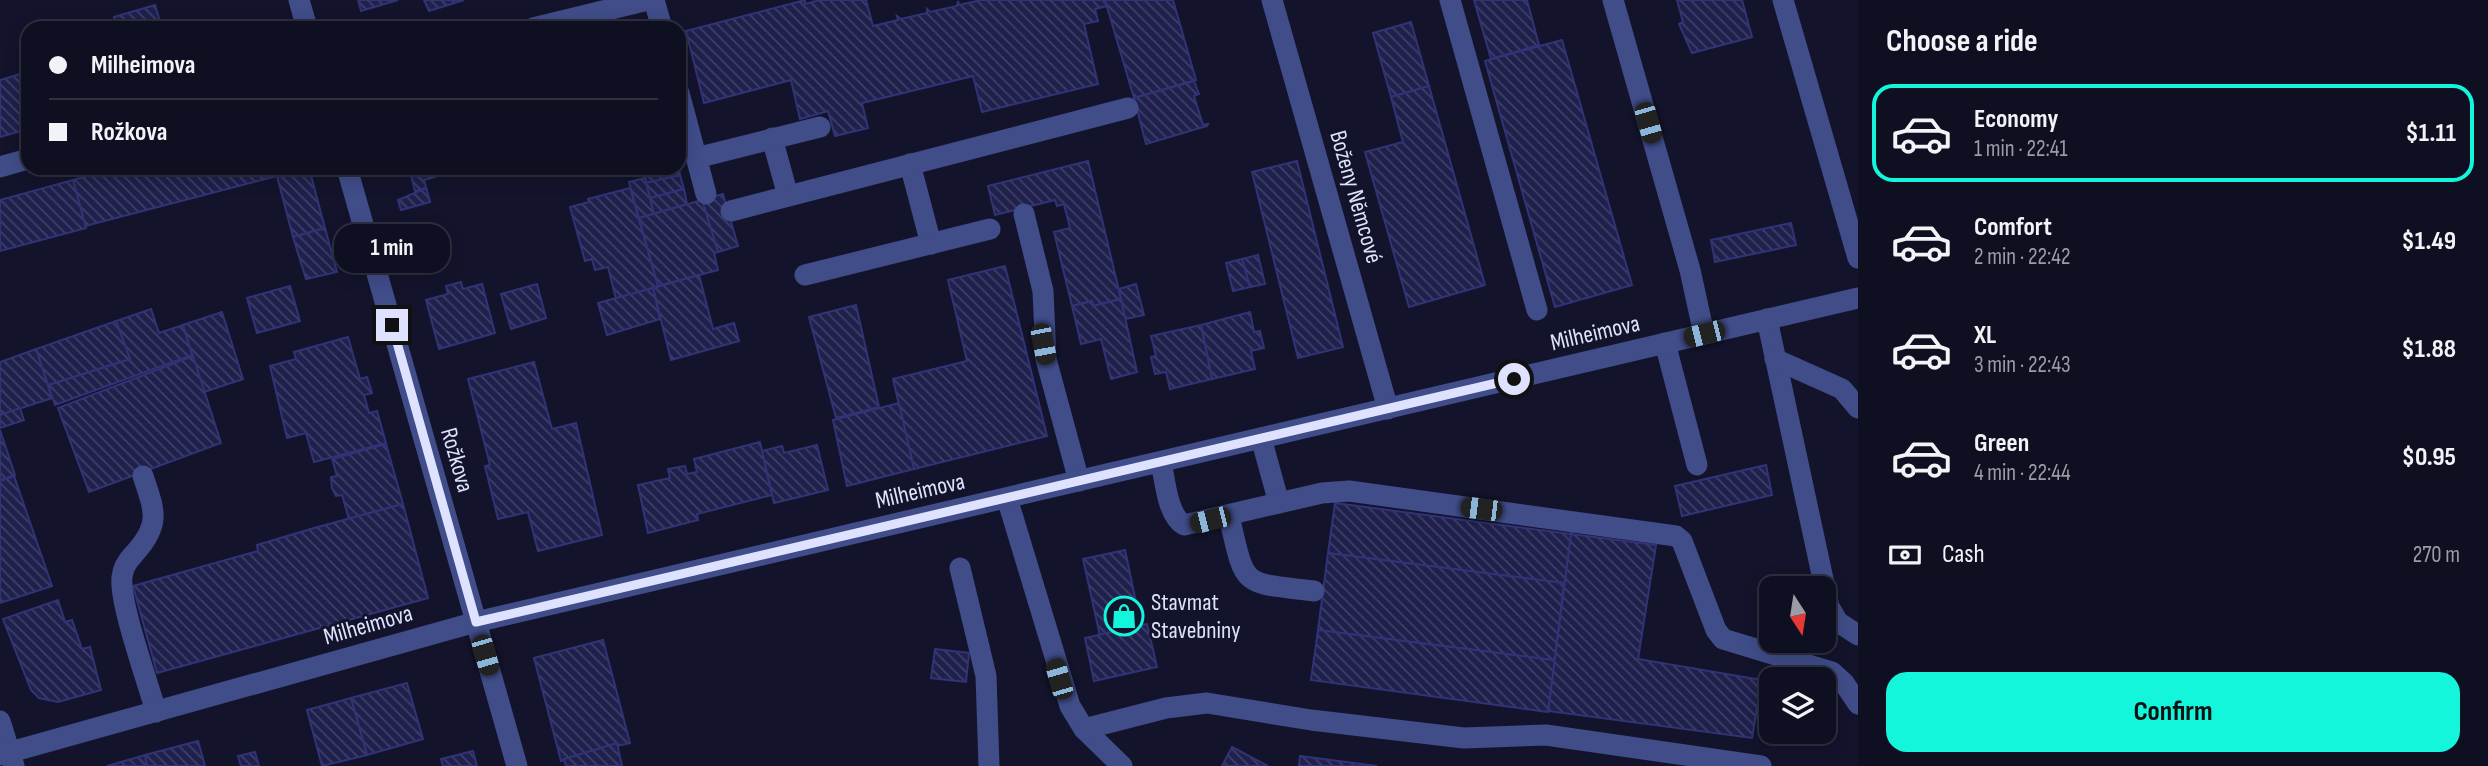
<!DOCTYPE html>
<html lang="en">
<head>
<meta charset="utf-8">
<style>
  :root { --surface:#0e0f21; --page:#17182a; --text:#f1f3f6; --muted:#9b9ca5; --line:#2e2f3f; --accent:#13f6dc }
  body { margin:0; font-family:"Sofia Sans Condensed",sans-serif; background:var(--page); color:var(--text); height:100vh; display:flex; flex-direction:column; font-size:26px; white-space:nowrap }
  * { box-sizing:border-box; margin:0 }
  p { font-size:23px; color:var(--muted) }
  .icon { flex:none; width:38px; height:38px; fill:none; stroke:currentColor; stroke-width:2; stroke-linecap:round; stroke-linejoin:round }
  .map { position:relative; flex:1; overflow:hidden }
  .panel { display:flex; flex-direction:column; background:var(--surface); width:630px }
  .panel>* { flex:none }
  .banner { position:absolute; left:21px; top:21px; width:665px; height:154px; border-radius:21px; box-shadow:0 4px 18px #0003,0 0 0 2px var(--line); display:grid; align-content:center; height:154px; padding:0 28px; background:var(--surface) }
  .needle { width:46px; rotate:168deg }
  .tools { position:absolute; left:1759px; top:576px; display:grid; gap:14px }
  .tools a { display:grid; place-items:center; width:77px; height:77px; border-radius:14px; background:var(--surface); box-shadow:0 4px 18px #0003,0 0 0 2px var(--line); font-size:35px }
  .end { position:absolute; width:32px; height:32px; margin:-16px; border:9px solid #dfe2fe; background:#111; box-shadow:0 0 0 4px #111 }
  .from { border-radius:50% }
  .bubble { position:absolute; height:49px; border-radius:21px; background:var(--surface); box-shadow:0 4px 18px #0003,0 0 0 2px var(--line); font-size:23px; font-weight:700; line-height:49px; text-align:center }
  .car { position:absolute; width:21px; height:42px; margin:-21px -10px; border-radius:9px; box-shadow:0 0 5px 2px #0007; background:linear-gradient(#222 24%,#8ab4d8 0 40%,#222 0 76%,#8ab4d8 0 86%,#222 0) }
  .banner b { display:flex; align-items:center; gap:24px; height:66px; font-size:26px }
  .banner b+b { border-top:2px solid var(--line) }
  .banner i { width:18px; height:18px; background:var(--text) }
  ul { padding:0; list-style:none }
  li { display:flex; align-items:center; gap:21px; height:98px; margin:0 14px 10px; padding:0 14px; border:4px solid transparent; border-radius:21px }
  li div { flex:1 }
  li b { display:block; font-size:26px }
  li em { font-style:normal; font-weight:700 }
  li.selected { border-color:var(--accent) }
  li>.icon { width:63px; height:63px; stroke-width:1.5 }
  h2 { padding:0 28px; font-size:32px; line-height:84px }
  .pay { display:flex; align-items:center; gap:18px; height:77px; padding:0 28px; font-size:26px }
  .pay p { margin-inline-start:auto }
  .action { display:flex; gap:14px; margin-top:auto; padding:14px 28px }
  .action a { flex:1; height:80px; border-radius:21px; background:var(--accent); color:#111; font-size:28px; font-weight:700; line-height:80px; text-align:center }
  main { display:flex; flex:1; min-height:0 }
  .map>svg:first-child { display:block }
  .building { fill:url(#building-back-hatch); stroke:#323377; stroke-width:2 }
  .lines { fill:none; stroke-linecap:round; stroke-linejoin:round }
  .minor { stroke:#404d89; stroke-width:21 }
  .route { stroke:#dfe2fe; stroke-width:9 }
  .labels { text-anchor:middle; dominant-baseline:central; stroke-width:6; stroke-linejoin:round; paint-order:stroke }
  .street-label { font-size:24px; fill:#dfe2fe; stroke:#13142c }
  .poi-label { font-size:24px; fill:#dfe2fe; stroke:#13142c; text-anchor:start }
</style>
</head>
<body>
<main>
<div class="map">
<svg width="1858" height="766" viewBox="0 0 1858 766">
  <defs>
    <pattern id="building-back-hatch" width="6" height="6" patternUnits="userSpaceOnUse" patternTransform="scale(1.75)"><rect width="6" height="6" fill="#1f204c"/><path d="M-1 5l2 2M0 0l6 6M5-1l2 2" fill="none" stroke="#3f4067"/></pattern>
  </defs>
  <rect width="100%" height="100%" fill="#13142c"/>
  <!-- building -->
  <g class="building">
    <path d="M358 0H398L361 11Z"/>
    <path d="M424 0H464L429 11Z"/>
    <path d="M805 0V4L820 0H866L873 26 898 20 897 16 901 19 927 13V9L930 12 957 6 958 1 959 5 981 0H1105L1107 6 1095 9 1098 21 1084 24 1098 84 982 112 973 76 862 103 868 128 835 136 828 111 800 119 791 80 704 103 686 31Z"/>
    <path d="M1105 0H1173L1196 80 1134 98Z"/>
    <path d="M1474 0H1527L1539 45 1491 59Z"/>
    <path d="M1677 0H1742L1752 37 1692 53 1679 24 1683 22Z"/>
    <path d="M155 5 162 28H117L114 17Z"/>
    <path d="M1411 22 1429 86 1391 97 1373 33Z"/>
    <path d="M1562 40 1632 285 1555 307 1485 61Z"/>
    <path d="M27 72 28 129 0 137V80Z"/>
    <path d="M1194 81 1199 94 1194 96 1203 125 1208 124 1207 126 1146 144 1134 98Z"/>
    <path d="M1429 86 1485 285 1409 307 1365 152 1403 142 1391 97Z"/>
    <path d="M1088 161 1121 299 1093 306 1092 301 1072 306 1054 232 1070 228 1064 204 1057 206 1055 200 995 215 988 186Z"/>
    <path d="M1297 161 1343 347 1298 358 1252 172Z"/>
    <path d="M115 168H309L325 228 293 237 277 176 85 226 73 180Z"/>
    <path d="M409 168H465L424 180 430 202 426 188 415 191Z"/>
    <path d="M643 168H679L680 175 646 183Z"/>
    <path d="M680 175 684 189 650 198 646 183Z"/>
    <path d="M645 178 654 214 639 218 629 182Z"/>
    <path d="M73 180 86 228 0 251V200Z"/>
    <path d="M426 188 430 202 401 210 398 200Z"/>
    <path d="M630 188 658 286 616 299 608 267 595 270 592 259 585 261 570 207 589 202 588 199Z"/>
    <path d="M684 189 687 204 654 214 650 198Z"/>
    <path d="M723 194 738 246 718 252 702 200Z"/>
    <path d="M702 200 718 252 714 253 718 270 658 286 639 218Z"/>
    <path d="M1791 223 1796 245 1715 262 1711 240Z"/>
    <path d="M325 228 337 272 306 279 293 237Z"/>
    <path d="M1258 255 1265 284 1250 287 1242 259Z"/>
    <path d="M1242 259 1250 287 1233 291 1226 263Z"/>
    <path d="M1005 266 1047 436 914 469 893 379 967 361 948 280Z"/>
    <path d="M699 275 713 329 734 323 739 341 671 360 653 288Z"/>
    <path d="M461 282 463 289 482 284 495 333 439 349 426 300 448 294 446 286Z"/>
    <path d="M537 284 546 318 511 329 501 294Z"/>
    <path d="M1136 284 1144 315 1125 319 1119 289Z"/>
    <path d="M290 286 300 321 257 333 247 298Z"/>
    <path d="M653 288 660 319 607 335 598 303Z"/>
    <path d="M1121 299 1137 372 1111 379 1101 339 1081 344 1072 306 1092 301 1093 306Z"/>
    <path d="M856 305 879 407 836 418 809 317Z"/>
    <path d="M151 309 159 333 183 325 192 355 55 405 48 385 130 359 116 321Z"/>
    <path d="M222 312 243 379 204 392 183 325Z"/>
    <path d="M1250 312 1254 332 1260 331 1264 348 1251 351 1255 369 1212 379 1201 325Z"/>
    <path d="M116 321 130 359 48 385 36 349Z"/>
    <path d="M1201 325 1212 379 1170 389 1166 372 1155 374 1151 357 1156 356 1151 336Z"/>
    <path d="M348 337 360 379 367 377 372 393 364 395 369 413 377 411 386 443 314 462 306 433 287 438 270 366 296 359 294 352Z"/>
    <path d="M36 349 52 398 0 415V362Z"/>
    <path d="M193 356 221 443 89 492 58 408Z"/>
    <path d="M534 362 552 429 576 423 602 535 538 551 528 512 498 519 485 466 490 465 468 379Z"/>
    <path d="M899 403 914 469 847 486 833 420Z"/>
    <path d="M20 408 24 420 0 428V415Z"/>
    <path d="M0 430 15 475 0 480Z"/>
    <path d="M760 442 772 495 697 514 698 520 648 533 638 485 670 478 668 469 685 466 687 474 697 472 694 459Z"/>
    <path d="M386 444 403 504 349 519 342 495 336 496 332 488 331 477 337 476 332 459Z"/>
    <path d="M817 445 828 490 774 503 762 451 782 446 784 453Z"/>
    <path d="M1766 465 1772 495 1682 516 1675 486Z"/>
    <path d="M14 476 52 586 0 603V481Z"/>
    <path d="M1335 503 1570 534 1572 531 1565 586 1564 583 1328 553Z"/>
    <path d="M403 504 428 598 157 673 133 586 258 551 257 545 314 528Z"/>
    <path d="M1571 534 1656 545 1638 659 1762 680 1752 738 1548 711Z"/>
    <path d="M1125 550 1141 626 1100 636 1083 559Z"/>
    <path d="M1328 553 1564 583 1555 657 1553 660 1318 630Z"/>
    <path d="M58 600 65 622 72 620 82 649 90 647 101 690 58 702 39 698 31 690 3 619Z"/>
    <path d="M1147 624 1157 667 1094 681 1085 638Z"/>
    <path d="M1318 630 1553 660 1555 657 1548 712 1311 680Z"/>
    <path d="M603 640 630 743 617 746V743L561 761 534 658Z"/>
    <path d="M935 649 969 653 966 682 931 678Z"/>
    <path d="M407 683 423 739 367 755 351 698Z"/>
    <path d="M351 698 367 755 322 766 307 710Z"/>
    <path d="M198 741 205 766H147L145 755Z"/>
    <path d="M617 743 622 766H566L564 759Z"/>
    <path d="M1232 747 1268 766H1222Z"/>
    <path d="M473 751 477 766H443L441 759Z"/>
    <path d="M255 752 259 766H241L238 756Z"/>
    <path d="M145 755 147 766H107Z"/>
    <path d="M1300 756 1377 766H1299Z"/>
  </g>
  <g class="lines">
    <!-- minor -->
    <g class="minor">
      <path d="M299 0 307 28"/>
      <path d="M654 0 662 28"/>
      <path d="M1272 0 1388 409"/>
      <path d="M1450 0 1537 310"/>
      <path d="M1613 0 1690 270 1704 334"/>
      <path d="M1783 0 1858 258"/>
      <path d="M533 28 648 0"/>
      <path d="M679 93 706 194"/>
      <path d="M772 138 788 196"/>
      <path d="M696 158 820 127"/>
      <path d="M910 164 931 244"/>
      <path d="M0 167 28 159"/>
      <path d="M347 168 517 766"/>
      <path d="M731 211 1128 108"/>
      <path d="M1024 214 1043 291 1046 359 1079 481"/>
      <path d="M805 275 990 229"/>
      <path d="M1767 319 1829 607 1838 622 1858 635"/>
      <path d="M1665 343 1697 465"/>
      <path d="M1775 359 1842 389 1858 408"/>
      <path d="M1261 438 1279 503"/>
      <path d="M1161 462C1165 479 1167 515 1184 525L1322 493 1349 491 1676 536 1682 541 1716 630 1723 639 1832 672 1844 683 1858 704"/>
      <path d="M143 476C155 512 161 524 134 554 128 560 123 567 122 577 119 603 148 682 156 712"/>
      <path d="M1007 498 1070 706 1084 729 1122 766"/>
      <path d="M1229 516C1246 589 1240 582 1314 591"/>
      <path d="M960 568 986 676 989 766"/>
      <path d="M0 721 14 766"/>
      <path d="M1084 729 1166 708 1207 703 1311 720 1464 738 1546 735 1761 766"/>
      <path d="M0 755 476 622 1858 298"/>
    </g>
  </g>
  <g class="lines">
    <!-- route -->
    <path class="route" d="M392 325 476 622 1514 379"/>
  </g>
  <!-- icons -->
  <defs>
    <symbol id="shop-ring" viewBox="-11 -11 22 22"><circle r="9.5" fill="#13142c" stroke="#13f6dc" stroke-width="1.5"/><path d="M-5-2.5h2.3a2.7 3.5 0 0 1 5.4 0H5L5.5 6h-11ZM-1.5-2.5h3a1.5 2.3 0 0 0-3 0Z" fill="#13f6dc"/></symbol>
  </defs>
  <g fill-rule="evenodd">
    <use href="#shop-ring" x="1102" y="594" width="44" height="44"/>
  </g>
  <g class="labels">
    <!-- street labels -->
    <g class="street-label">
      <text transform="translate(1356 197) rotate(74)">Boženy Němcové</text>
      <text transform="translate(1595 333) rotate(-13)">Milheimova</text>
      <text transform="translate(457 460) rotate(74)">Rožkova</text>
      <text transform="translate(920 491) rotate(-13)">Milheimova</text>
      <text transform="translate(368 625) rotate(-16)">Milheimova</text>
    </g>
    <!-- poi labels -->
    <g class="poi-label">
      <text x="1151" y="602">Stavmat<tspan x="1151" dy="28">Stavebniny</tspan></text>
    </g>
  </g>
</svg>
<div class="tools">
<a><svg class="needle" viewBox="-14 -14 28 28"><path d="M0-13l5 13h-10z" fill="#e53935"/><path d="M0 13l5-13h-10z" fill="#9b9ca5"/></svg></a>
<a><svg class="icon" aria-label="layers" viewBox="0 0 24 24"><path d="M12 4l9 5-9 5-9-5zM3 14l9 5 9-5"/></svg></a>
</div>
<i class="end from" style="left:1514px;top:379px"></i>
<i class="end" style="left:392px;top:325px"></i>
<div class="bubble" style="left:334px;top:224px;width:116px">1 min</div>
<i class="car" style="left:1648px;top:123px;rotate:164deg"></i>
<i class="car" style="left:1704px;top:334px;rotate:256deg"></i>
<i class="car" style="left:1043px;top:344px;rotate:169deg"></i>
<i class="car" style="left:1481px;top:509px;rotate:277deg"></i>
<i class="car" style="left:1210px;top:520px;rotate:256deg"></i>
<i class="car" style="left:485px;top:655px;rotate:164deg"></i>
<i class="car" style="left:1059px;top:679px;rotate:344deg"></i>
<div class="banner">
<b><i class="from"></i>Milheimova</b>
<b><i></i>Rožkova</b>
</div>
</div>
<section class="panel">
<h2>Choose a ride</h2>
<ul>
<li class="selected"><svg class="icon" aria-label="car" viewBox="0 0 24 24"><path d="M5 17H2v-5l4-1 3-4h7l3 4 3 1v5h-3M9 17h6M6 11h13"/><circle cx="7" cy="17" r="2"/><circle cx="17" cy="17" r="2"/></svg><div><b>Economy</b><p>1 min · 22:41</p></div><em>$1.11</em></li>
<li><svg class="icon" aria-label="car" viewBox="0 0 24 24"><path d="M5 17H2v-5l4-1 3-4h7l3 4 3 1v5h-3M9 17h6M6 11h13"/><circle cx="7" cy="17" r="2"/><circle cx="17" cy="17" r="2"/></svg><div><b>Comfort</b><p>2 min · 22:42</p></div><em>$1.49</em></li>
<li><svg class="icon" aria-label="car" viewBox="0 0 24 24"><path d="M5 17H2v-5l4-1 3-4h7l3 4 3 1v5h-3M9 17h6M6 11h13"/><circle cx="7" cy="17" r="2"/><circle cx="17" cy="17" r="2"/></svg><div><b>XL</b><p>3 min · 22:43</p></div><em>$1.88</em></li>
<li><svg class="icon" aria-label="car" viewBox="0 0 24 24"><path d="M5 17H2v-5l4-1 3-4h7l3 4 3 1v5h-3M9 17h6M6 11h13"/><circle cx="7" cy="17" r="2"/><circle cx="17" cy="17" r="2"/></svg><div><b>Green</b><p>4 min · 22:44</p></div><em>$0.95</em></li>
</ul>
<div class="pay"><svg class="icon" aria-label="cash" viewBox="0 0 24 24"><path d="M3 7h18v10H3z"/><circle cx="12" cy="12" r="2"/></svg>Cash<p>270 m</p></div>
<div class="action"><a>Confirm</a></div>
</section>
</main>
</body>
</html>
